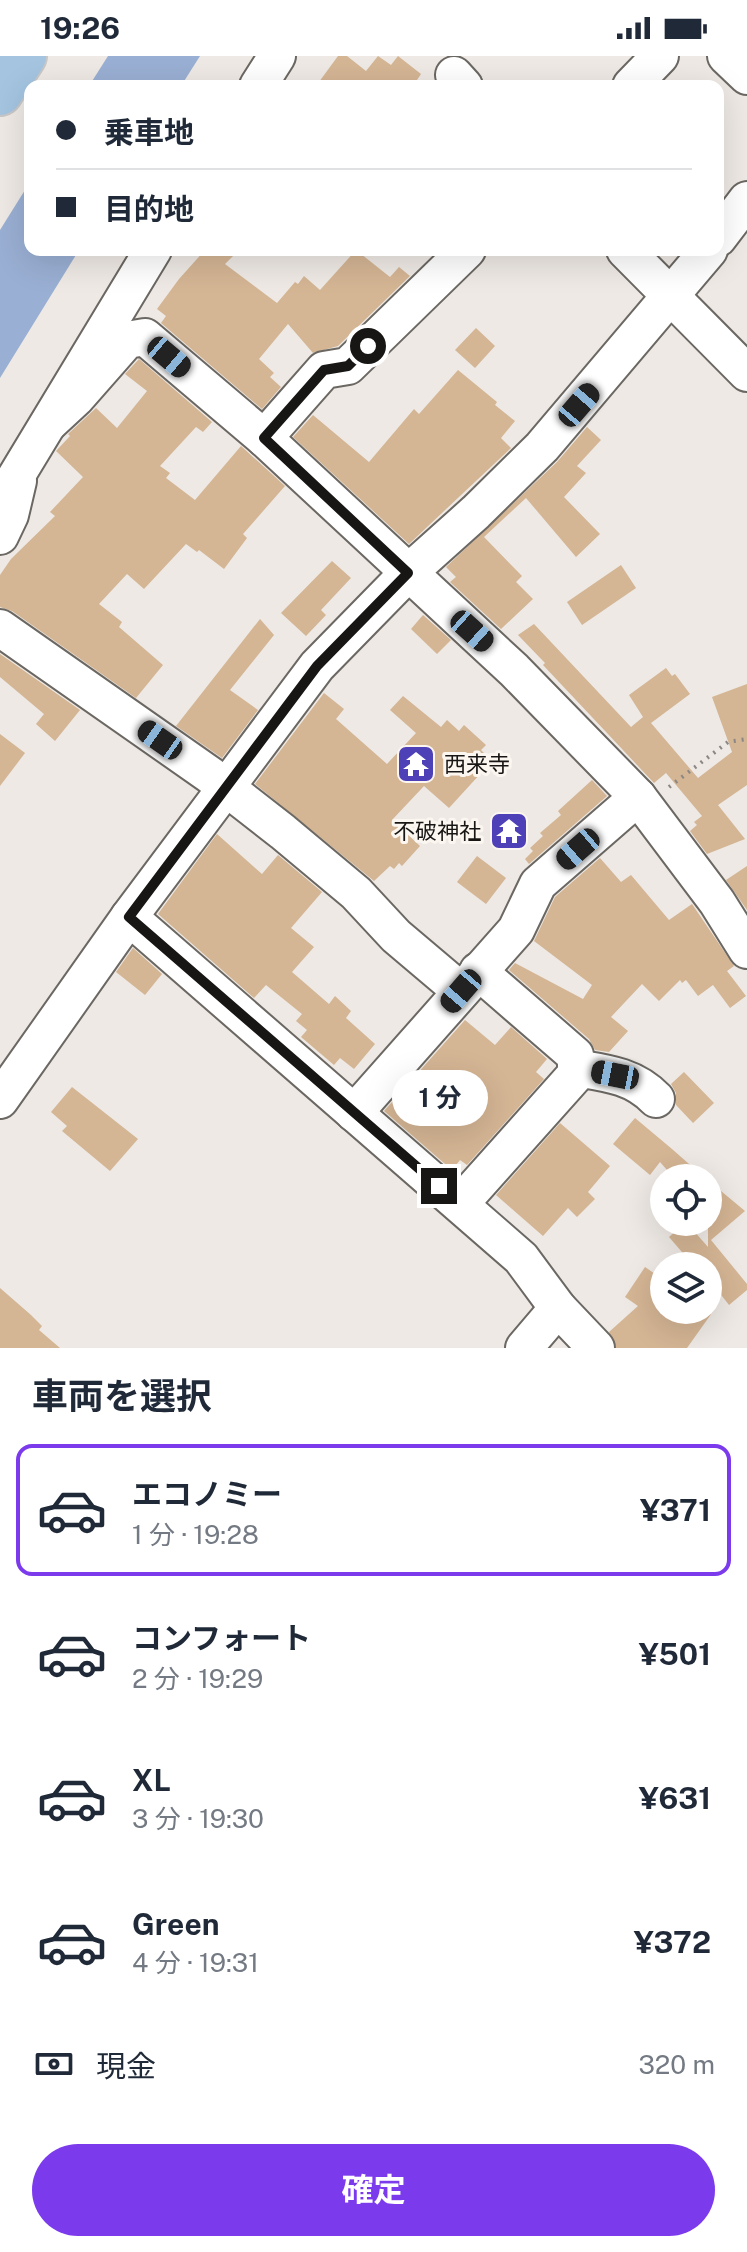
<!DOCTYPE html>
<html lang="ja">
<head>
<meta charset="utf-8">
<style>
  :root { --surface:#fff; --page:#f2f2f3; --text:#1f2937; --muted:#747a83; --line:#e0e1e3; --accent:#7c3aed }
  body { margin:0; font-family:"Public Sans","Noto Sans JP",sans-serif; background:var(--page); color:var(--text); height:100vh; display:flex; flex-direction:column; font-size:30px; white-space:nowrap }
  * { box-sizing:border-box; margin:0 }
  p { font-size:26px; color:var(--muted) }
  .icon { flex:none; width:44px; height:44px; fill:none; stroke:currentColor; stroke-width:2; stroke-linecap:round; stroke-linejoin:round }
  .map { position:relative; height:1292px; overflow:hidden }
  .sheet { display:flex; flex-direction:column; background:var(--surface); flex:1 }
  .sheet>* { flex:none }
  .top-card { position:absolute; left:24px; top:24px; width:700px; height:176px; border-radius:16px; box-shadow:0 8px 32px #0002; display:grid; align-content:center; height:176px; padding:0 32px; background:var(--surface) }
  .fabs { position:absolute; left:650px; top:1108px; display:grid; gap:16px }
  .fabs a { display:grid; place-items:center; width:72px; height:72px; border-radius:50%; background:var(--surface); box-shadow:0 8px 32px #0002; font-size:40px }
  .end { position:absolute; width:36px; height:36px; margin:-18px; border:10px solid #181614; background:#fff; box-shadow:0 0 0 4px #fff }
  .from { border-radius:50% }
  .bubble { position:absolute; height:56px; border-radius:28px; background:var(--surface); box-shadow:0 8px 32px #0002; font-size:26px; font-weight:700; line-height:56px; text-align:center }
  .car { position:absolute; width:24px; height:48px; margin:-24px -12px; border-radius:10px; box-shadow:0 0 6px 2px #0007; background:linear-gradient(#222 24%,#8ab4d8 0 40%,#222 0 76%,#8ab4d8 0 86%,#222 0) }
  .top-card b { display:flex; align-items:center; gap:28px; height:76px; font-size:30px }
  .top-card b+b { border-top:2px solid var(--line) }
  .top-card i { width:20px; height:20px; background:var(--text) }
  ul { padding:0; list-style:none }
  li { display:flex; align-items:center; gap:24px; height:132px; margin:0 16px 12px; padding:0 16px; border:4px solid transparent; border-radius:16px }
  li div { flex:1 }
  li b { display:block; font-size:30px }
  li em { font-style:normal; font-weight:700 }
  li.active { border-color:var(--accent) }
  li>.icon { width:72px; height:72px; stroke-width:1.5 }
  h2 { padding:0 32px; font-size:36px; line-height:96px }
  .pay { display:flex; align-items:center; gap:20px; height:88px; padding:0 32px; font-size:30px }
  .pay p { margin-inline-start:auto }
  .button { display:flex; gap:16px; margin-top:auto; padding:16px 32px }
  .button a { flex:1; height:92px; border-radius:48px; background:var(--accent); color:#fff; font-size:32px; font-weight:700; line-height:92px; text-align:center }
  .status { display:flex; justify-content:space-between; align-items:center; height:56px; padding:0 40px; background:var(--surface); direction:ltr }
  .status svg { height:22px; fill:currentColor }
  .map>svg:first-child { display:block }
  .water { fill:#99afd3 }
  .building { fill:#d4b594 }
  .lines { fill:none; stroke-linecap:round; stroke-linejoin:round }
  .minor-casing { stroke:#6b6762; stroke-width:40 }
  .major-casing { stroke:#c8c7c7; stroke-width:48 }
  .path { stroke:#8b8784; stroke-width:4; stroke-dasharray:2 6; stroke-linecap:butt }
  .minor { stroke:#fff; stroke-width:36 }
  .major { stroke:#a4c4e0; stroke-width:44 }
  .route { stroke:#181614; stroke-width:10 }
  .labels { text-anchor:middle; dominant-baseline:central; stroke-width:6; stroke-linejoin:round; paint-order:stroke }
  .poi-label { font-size:22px; fill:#181614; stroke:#fcf6f1; text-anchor:start }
</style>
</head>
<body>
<div class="status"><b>19:26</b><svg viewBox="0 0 49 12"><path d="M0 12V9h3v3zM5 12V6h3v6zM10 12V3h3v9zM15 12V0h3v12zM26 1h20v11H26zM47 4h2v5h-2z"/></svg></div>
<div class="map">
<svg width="747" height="1292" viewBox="0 0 747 1292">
  <rect width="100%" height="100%" fill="#eee9e4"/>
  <!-- water -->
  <g class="water">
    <path d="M108 0H200L181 30H89Z"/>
    <path d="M30 126V194H79L0 322V174Z"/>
  </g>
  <!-- building -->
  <g class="building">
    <path d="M338 0H347L366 15 378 0 391 9 398 0 421 18 415 27 419 30H316Z"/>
    <path d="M205 194H239L225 208 277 247 295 226 298 228 304 220 320 234 356 194 390 221 399 211 410 220 338 290 313 297 288 268 259 303 274 317 270 321 281 331 262 353 161 267 166 260 157 253 179 223Z"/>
    <path d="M476 272 495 290 475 312 455 294Z"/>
    <path d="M139 303 212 366 203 376 196 371 160 410 170 417 166 422 195 444 241 390 285 430 243 478 247 482 224 513 199 494 197 496 186 488 144 533 127 518 99 548 122 566 119 571 163 609 136 642 12 555 0 551V519L11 503 55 460 50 456 83 421 56 395 70 380 68 378 96 352 117 372 147 335 125 318Z"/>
    <path d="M458 314 497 346 495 349 515 365 501 382 511 392 409 488 293 381 313 359 369 406 414 353 419 358Z"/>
    <path d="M587 371 601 384 577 410 586 417 564 441 600 478 576 501 526 442 484 481 522 520 516 526 533 543 501 573 450 526 456 521 446 511 557 406Z"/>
    <path d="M332 505 351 522 321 554 326 559 306 580 281 557Z"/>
    <path d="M621 509 636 532 582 569 567 546Z"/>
    <path d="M423 559 451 584 437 598 411 573Z"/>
    <path d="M260 563 274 579 230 634 258 654 222 702 176 670Z"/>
    <path d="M534 568 631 671 643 661 629 639 666 612 672 620 675 618 690 638 651 667 698 722 732 696 712 641 747 628V729L718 749 745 783 707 798 690 775 697 769 694 766 702 760 666 717 654 727 543 609 545 607 518 579Z"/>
    <path d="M0 598 80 654 55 685 36 668 44 658 0 621Z"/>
    <path d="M324 637 344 653 336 663 387 708 416 677 390 654 403 640 441 671 447 664 459 675 464 669 486 689 481 694 492 705 449 752 424 730 392 764 420 790 402 810 399 807 394 813 390 810 374 825 255 728Z"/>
    <path d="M0 678 25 697 0 730Z"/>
    <path d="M592 724 607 740 529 808 525 803 533 795 530 792 543 780 540 777 561 759 558 755Z"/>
    <path d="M217 778 262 818 278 799 322 836 291 872 314 891 292 916 329 948 335 940 351 955 346 962 375 988 354 1013 340 1002 334 1009 301 981 307 974 296 965 302 958 266 929 254 942 158 858Z"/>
    <path d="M477 800 506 822 486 848 457 826Z"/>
    <path d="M600 802 621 826 631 819 669 864 692 848 734 910 727 915 746 940 730 952 713 929 698 940 686 924 682 927 680 924 659 945 642 928 611 961 628 975 609 996 595 994 589 983 509 914 515 907 583 943 592 929 534 885 555 841Z"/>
    <path d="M747 810V854L726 824Z"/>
    <path d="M133 892 162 918 145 939 116 916Z"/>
    <path d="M465 964 495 989 511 971 547 1003 536 1016 544 1023 467 1109 460 1104 452 1114 384 1055Z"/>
    <path d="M684 1016 714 1047 693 1067 676 1049V1037L671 1028Z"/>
    <path d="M72 1031 138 1083 110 1115 62 1075 67 1070 51 1056Z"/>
    <path d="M635 1062 672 1093 705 1122H674L660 1106 650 1119 613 1088Z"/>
    <path d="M560 1067 610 1110 588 1136 595 1143 577 1161 568 1152 543 1180 496 1139Z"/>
    <path d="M721 1135 745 1155 711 1184 747 1228V1234L729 1249 708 1222V1210H694L669 1181 686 1166 708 1191V1147Z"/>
    <path d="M645 1211 664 1224V1254H714L687 1292H616L609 1276 638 1250 625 1241Z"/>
    <path d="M0 1232 31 1259 42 1270 39 1274 60 1292H0Z"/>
  </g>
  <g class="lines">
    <defs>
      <g id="minor">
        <path d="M726 0 747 20"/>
        <path d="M454 19 464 30"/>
        <path d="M258 30 277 0"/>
        <path d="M631 30 660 0"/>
        <path d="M718 182 747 144"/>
        <path d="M625 194 747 317"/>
        <path d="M49 367 76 342 127 284 145 281 264 382 514 614 638 741 717 846 747 894"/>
        <path d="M264 382 324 314 348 310 467 194"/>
        <path d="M0 447 153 194"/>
        <path d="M0 480 10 459 18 425"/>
        <path d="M0 572 210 719 283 776 356 837 396 880 461 935"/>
        <path d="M129 861 521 1202 558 1252 596 1292"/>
        <path d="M576 1012C607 1017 634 1020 656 1043"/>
        <path d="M0 1044 129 861 317 610 408 517 476 456 542 391 709 194"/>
        <path d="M354 1057 516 874 538 828 638 741"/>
        <path d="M460 1148 577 1017 575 999 478 915"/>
        <path d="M524 1292 558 1252"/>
      </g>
      <path id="major" d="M0 37 24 0"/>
    </defs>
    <!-- minor casing -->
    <use href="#minor" class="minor-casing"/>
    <!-- major casing -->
    <use href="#major" class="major-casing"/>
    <!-- path -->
    <path class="path" d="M669 731 728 686 747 683"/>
    <!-- minor -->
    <use href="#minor" class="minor"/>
    <!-- major -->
    <use href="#major" class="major"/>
  </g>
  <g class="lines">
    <!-- route -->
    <path class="route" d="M368 290 348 310 324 314 264 382 408 517 317 610 129 861 439 1130"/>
  </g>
  <!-- icons -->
  <defs>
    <symbol id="temple-square" viewBox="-11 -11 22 22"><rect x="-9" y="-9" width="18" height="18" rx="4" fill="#4e40b7" stroke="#fcf6f1"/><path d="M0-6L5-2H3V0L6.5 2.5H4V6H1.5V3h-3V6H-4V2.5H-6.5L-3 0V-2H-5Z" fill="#fff"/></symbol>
  </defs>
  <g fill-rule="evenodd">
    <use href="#temple-square" x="394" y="686" width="44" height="44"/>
    <use href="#temple-square" x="487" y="753" width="44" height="44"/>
  </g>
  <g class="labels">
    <!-- poi labels -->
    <g class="poi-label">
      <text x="444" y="708">西来寺</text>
      <text x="481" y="775" text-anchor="end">不破神社</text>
    </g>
  </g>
</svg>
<div class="fabs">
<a><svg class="icon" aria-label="locate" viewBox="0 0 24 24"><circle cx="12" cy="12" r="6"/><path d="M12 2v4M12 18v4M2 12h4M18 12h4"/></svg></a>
<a><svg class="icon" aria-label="layers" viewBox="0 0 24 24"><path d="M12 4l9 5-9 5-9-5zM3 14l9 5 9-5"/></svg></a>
</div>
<i class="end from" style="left:368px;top:290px"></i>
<i class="end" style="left:439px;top:1130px"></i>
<div class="bubble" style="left:392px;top:1014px;width:96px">1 分</div>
<i class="car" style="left:169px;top:301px;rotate:130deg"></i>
<i class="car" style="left:579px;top:349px;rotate:41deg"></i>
<i class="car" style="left:472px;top:575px;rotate:132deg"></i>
<i class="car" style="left:160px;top:684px;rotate:305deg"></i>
<i class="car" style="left:578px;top:793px;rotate:229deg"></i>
<i class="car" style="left:461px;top:935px;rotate:221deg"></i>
<i class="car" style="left:615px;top:1019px;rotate:281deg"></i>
<div class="top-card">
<b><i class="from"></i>乗車地</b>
<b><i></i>目的地</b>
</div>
</div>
<section class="sheet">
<h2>車両を選択</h2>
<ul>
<li class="active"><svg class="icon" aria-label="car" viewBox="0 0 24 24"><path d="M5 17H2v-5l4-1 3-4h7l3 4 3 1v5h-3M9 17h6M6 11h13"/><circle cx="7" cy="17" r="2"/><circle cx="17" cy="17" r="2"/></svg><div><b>エコノミー</b><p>1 分 · 19:28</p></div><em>¥371</em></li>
<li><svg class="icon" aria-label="car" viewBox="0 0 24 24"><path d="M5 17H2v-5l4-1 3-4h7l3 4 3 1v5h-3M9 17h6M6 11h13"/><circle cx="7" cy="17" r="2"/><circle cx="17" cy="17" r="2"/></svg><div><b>コンフォート</b><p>2 分 · 19:29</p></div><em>¥501</em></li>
<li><svg class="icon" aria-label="car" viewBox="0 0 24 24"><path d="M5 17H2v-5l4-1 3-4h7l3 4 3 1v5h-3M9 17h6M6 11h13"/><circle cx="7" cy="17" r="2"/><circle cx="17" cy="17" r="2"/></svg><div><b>XL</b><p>3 分 · 19:30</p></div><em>¥631</em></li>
<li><svg class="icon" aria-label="car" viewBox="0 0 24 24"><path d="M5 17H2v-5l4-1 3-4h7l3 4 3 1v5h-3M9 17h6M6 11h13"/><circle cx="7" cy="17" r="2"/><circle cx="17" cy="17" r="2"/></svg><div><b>Green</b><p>4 分 · 19:31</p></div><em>¥372</em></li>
</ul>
<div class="pay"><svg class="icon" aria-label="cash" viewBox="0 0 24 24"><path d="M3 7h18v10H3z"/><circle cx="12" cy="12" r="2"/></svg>現金<p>320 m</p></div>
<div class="button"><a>確定</a></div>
</section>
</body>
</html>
